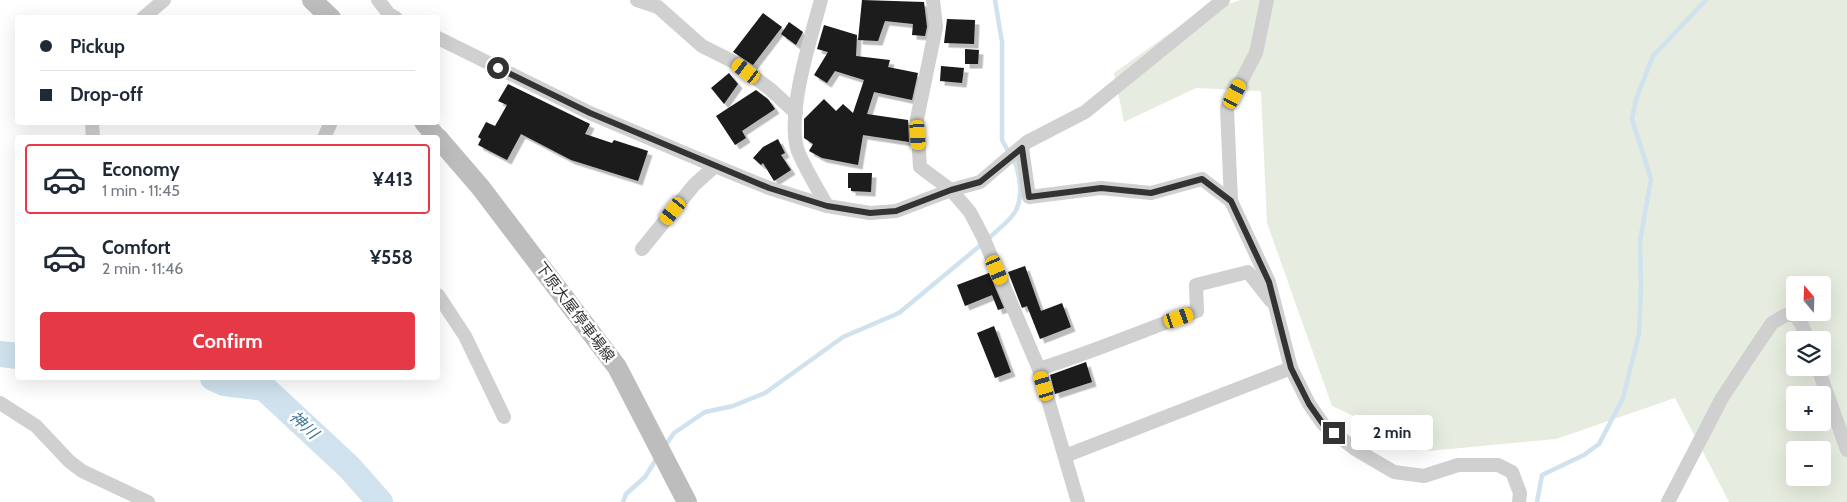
<!DOCTYPE html>
<html lang="en">
<head>
<meta charset="utf-8">
<style>
  :root { --surface:#fff; --page:#f6f6f7; --text:#1f2937; --muted:#747a83; --line:#e0e1e3; --accent:#e63946 }
  body { margin:0; font-family:Cabin,"Noto Sans JP",sans-serif; background:var(--page); color:var(--text); height:100vh; display:flex; flex-direction:column; font-size:19px; white-space:nowrap }
  * { box-sizing:border-box; margin:0 }
  p { font-size:16px; color:var(--muted) }
  .icon { flex:none; width:28px; height:28px; fill:none; stroke:currentColor; stroke-width:2; stroke-linecap:round; stroke-linejoin:round }
  .map { position:relative; flex:1; overflow:hidden }
  .drawer { position:absolute; left:15px; top:135px; width:425px; height:245px; display:flex; flex-direction:column; background:var(--surface); border-radius:5px; box-shadow:0 5px 20px #0002 }
  .drawer>* { flex:none }
  .top-card { position:absolute; left:15px; top:15px; width:425px; height:110px; border-radius:5px; box-shadow:0 5px 20px #0002; display:grid; align-content:center; height:110px; padding:0 25px; background:var(--surface) }
  .needle { width:32px; rotate:341deg }
  .fabs { position:absolute; left:1786px; top:276px; display:grid; gap:10px }
  .fabs a { display:grid; place-items:center; width:45px; height:45px; border-radius:5px; background:var(--surface); box-shadow:0 5px 20px #0002; font-size:25px }
  .end { position:absolute; width:22px; height:22px; margin:-11px; border:6px solid #333; background:#fff; box-shadow:0 0 0 2px #fff }
  .from { border-radius:50% }
  .bubble { position:absolute; height:35px; border-radius:5px; background:var(--surface); box-shadow:0 5px 20px #0002; font-size:16px; font-weight:800; line-height:35px; text-align:center }
  .car { position:absolute; width:15px; height:30px; margin:-15px -8px; border-radius:6px; box-shadow:0 0 4px 1px #0007; background:linear-gradient(#f5c518 24%,#345 0 40%,#f5c518 0 76%,#345 0 86%,#f5c518 0) }
  .top-card b { display:flex; align-items:center; gap:18px; height:48px; font-size:19px }
  .top-card b+b { border-top:1px solid var(--line) }
  .top-card i { width:12px; height:12px; background:var(--text) }
  ul { padding:9px 0 0; list-style:none }
  li { display:flex; align-items:center; gap:15px; height:70px; margin:0 10px 8px; padding:0 15px; border:2px solid transparent; border-radius:5px }
  li div { flex:1 }
  li b { display:block; font-size:19px }
  li em { font-style:normal; font-weight:800 }
  li.active { border-color:var(--accent) }
  li>.icon { width:45px; height:45px; stroke-width:1.5 }
  .action { display:flex; gap:10px; margin-top:auto; padding:10px 25px }
  .action a { flex:1; height:58px; border-radius:5px; background:var(--accent); color:#fff; font-size:20px; font-weight:800; line-height:58px; text-align:center }
  .map>svg:first-child { display:block }
  .green { fill:#e6ecdf; fill-rule:evenodd }
  .lines { fill:none; stroke-linecap:round; stroke-linejoin:round }
  .stream { stroke:#cfe2ee; stroke-width:4.5 }
  .river { stroke:#cfe2ee; stroke-width:26 }
  .building { fill:#1a1a1a; filter:url(#shadow) }
  .minor { stroke:#d0d0d0; stroke-width:14 }
  .secondary { stroke:#bdbdbd; stroke-width:20 }
  .route { stroke:#333; stroke-width:6 }
  .labels { text-anchor:middle; dominant-baseline:central; stroke-width:5; stroke-linejoin:round; paint-order:stroke }
  .street-label { font-size:15px; fill:#333; stroke:#fff }
  .water-label { font-size:16px; font-style:italic; fill:#3f7597; stroke:#fff }
</style>
</head>
<body>
<div class="map">
<svg width="1847" height="502" viewBox="0 0 1847 502">
  <defs>
    <filter id="shadow"><feDropShadow dx="4.5" dy="4.5" stdDeviation="0" flood-color="#0004"/></filter>
  </defs>
  <rect width="100%" height="100%" fill="#fff"/>
  <!-- green -->
  <path class="green" d="M1241 0H1847V502H1729L1675 398 1556 439 1429 451 1332 406 1267 223 1261 91 1196 88 1124 122 1114 73 1197 14ZM1795 285H1822V312H1795ZM1795 340H1822V368H1795ZM1795 395H1822V422H1795ZM1795 450H1822V478H1795Z"/>
  <g class="lines">
    <!-- stream -->
    <g class="stream">
      <path d="M995 0 1002 42V140L1007 149"/>
      <path d="M989 238C996 231 1006 224 1012 216 1025 201 1020 176 1014 159"/>
      <path d="M665 446 674 433 705 412 733 406 765 393 843 337 899 313 982 244"/>
      <path d="M623 502 626 494 645 477 657 458"/>
      <path d="M1537 502 1542 475 1584 455 1599 444 1623 398 1639 334 1641 286 1640 241 1651 179 1632 119 1636 99 1653 56 1706 0"/>
    </g>
    <!-- river -->
    <g class="river">
      <path d="M0 354 18 356"/>
      <path d="M213 378 224 383 264 388 349 467 380 502"/>
    </g>
  </g>
  <!-- building -->
  <g class="building">
    <path d="M862 0 924 2 927 27 925 36 912 35 913 24 885 21 878 41 858 40Z"/>
    <path d="M763 13 782 27 753 65 733 52Z"/>
    <path d="M947 19 975 20 974 44 944 43Z"/>
    <path d="M789 22 803 32 796 45 781 34Z"/>
    <path d="M824 25 857 35 856 56 890 60 888 67 918 73 912 100 874 92 867 114 908 120 909 142 863 135 858 165 822 158 809 151 813 144 804 138V119L824 99 836 111 843 104 853 113 864 80 835 71 827 83 814 75 828 52 817 49Z"/>
    <path d="M965 49 979 50 978 64H965Z"/>
    <path d="M941 66 964 68 962 83 940 81Z"/>
    <path d="M729 73 738 84 724 104 711 88Z"/>
    <path d="M508 84 590 124 585 134 612 143 614 140 648 151 638 181 571 160 521 134 507 160 478 145 481 139 478 137 486 122 495 126 507 105 498 101Z"/>
    <path d="M756 90 768 99 775 109 742 131 746 138 735 145 716 116Z"/>
    <path d="M778 139 785 153 781 155 791 170 774 181 763 163 761 165 753 158 763 147Z"/>
    <path d="M848 173H872L871 192 851 191V188H848Z"/>
    <path d="M1025 266 1041 311 1062 303 1071 327 1040 339 1027 306 1022 308 1008 272Z"/>
    <path d="M989 273 1004 308 998 310 992 295 965 306 957 285Z"/>
    <path d="M994 326 1011 372 995 378 977 333Z"/>
    <path d="M1086 362 1092 382 1055 394 1050 375Z"/>
  </g>
  <g class="lines">
    <!-- minor -->
    <g class="minor">
      <path d="M378 0 389 14 396 18"/>
      <path d="M637 0 658 7 702 46 734 62 770 89 796 113"/>
      <path d="M821 0C811 37 787 111 797 148 801 162 819 191 827 206"/>
      <path d="M933 0 936 27 917 119 920 167 951 190 970 212 983 237 1039 369 1078 502"/>
      <path d="M1267 0 1256 53 1227 108 1231 201 1269 282 1291 368 1309 404 1323 424 1355 449 1394 472 1424 476 1458 465H1498L1512 472 1520 493 1519 502"/>
      <path d="M143 18 164 0"/>
      <path d="M438 38 590 113 715 166 769 188 827 206 870 213 896 211 951 190 980 182 1027 142 1085 112 1223 0"/>
      <path d="M92 122 93 138"/>
      <path d="M324 138 331 122"/>
      <path d="M1022 148 1029 197 1101 188 1151 193 1202 179 1231 201"/>
      <path d="M642 249 694 185 715 166"/>
      <path d="M438 295 465 336 504 417"/>
      <path d="M1818 368 1847 450"/>
      <path d="M1039 369C1093 352 1144 330 1197 311L1196 285 1248 272 1271 301"/>
      <path d="M0 403 36 426 69 461 82 471 148 502"/>
      <path d="M1065 456 1291 368"/>
      <path d="M1668 502 1722 398 1753 351 1772 323 1786 315H1794L1801 323 1808 340"/>
    </g>
    <!-- secondary -->
    <g class="secondary">
      <path d="M312 0 331 18"/>
      <path d="M424 122 437 138"/>
      <path d="M438 138 481 188 617 367 687 502"/>
    </g>
  </g>
  <g class="lines">
    <!-- route -->
    <path class="route" d="M498 68 590 113 769 188 827 206 870 213 896 211 951 190 980 182 1022 148 1029 197 1101 188 1151 193 1202 179 1231 201 1269 282 1291 368 1309 404 1323 424 1334 433"/>
  </g>
  <g class="labels">
    <!-- street labels -->
    <g class="street-label">
      <text transform="translate(575 312) rotate(53)">下原大屋停車場線</text>
    </g>
    <!-- water labels -->
    <g class="water-label">
      <text transform="translate(304 425) rotate(43)">神川</text>
    </g>
  </g>
</svg>
<div class="fabs">
<a><svg class="needle" viewBox="-14 -14 28 28"><path d="M0-13l5 13h-10z" fill="#e53935"/><path d="M0 13l5-13h-10z" fill="#747a83"/></svg></a>
<a><svg class="icon" aria-label="layers" viewBox="0 0 24 24"><path d="M12 4l9 5-9 5-9-5zM3 14l9 5 9-5"/></svg></a>
<a>+</a>
<a>−</a>
</div>
<i class="end from" style="left:498px;top:68px"></i>
<i class="end" style="left:1334px;top:433px"></i>
<div class="bubble" style="left:1351px;top:415px;width:82px">2 min</div>
<i class="car" style="left:746px;top:71px;rotate:307deg"></i>
<i class="car" style="left:1235px;top:94px;rotate:28deg"></i>
<i class="car" style="left:918px;top:135px;rotate:176deg"></i>
<i class="car" style="left:673px;top:211px;rotate:219deg"></i>
<i class="car" style="left:997px;top:270px;rotate:157deg"></i>
<i class="car" style="left:1179px;top:318px;rotate:71deg"></i>
<i class="car" style="left:1044px;top:386px;rotate:343deg"></i>
<div class="top-card">
<b><i class="from"></i>Pickup</b>
<b><i></i>Drop-off</b>
</div>
<section class="drawer">
<ul>
<li class="active"><svg class="icon" aria-label="car" viewBox="0 0 24 24"><path d="M5 17H2v-5l4-1 3-4h7l3 4 3 1v5h-3M9 17h6M6 11h13"/><circle cx="7" cy="17" r="2"/><circle cx="17" cy="17" r="2"/></svg><div><b>Economy</b><p>1 min · 11:45</p></div><em>¥413</em></li>
<li><svg class="icon" aria-label="car" viewBox="0 0 24 24"><path d="M5 17H2v-5l4-1 3-4h7l3 4 3 1v5h-3M9 17h6M6 11h13"/><circle cx="7" cy="17" r="2"/><circle cx="17" cy="17" r="2"/></svg><div><b>Comfort</b><p>2 min · 11:46</p></div><em>¥558</em></li>
</ul>
<div class="action"><a>Confirm</a></div>
</section>
</div>
</body>
</html>
